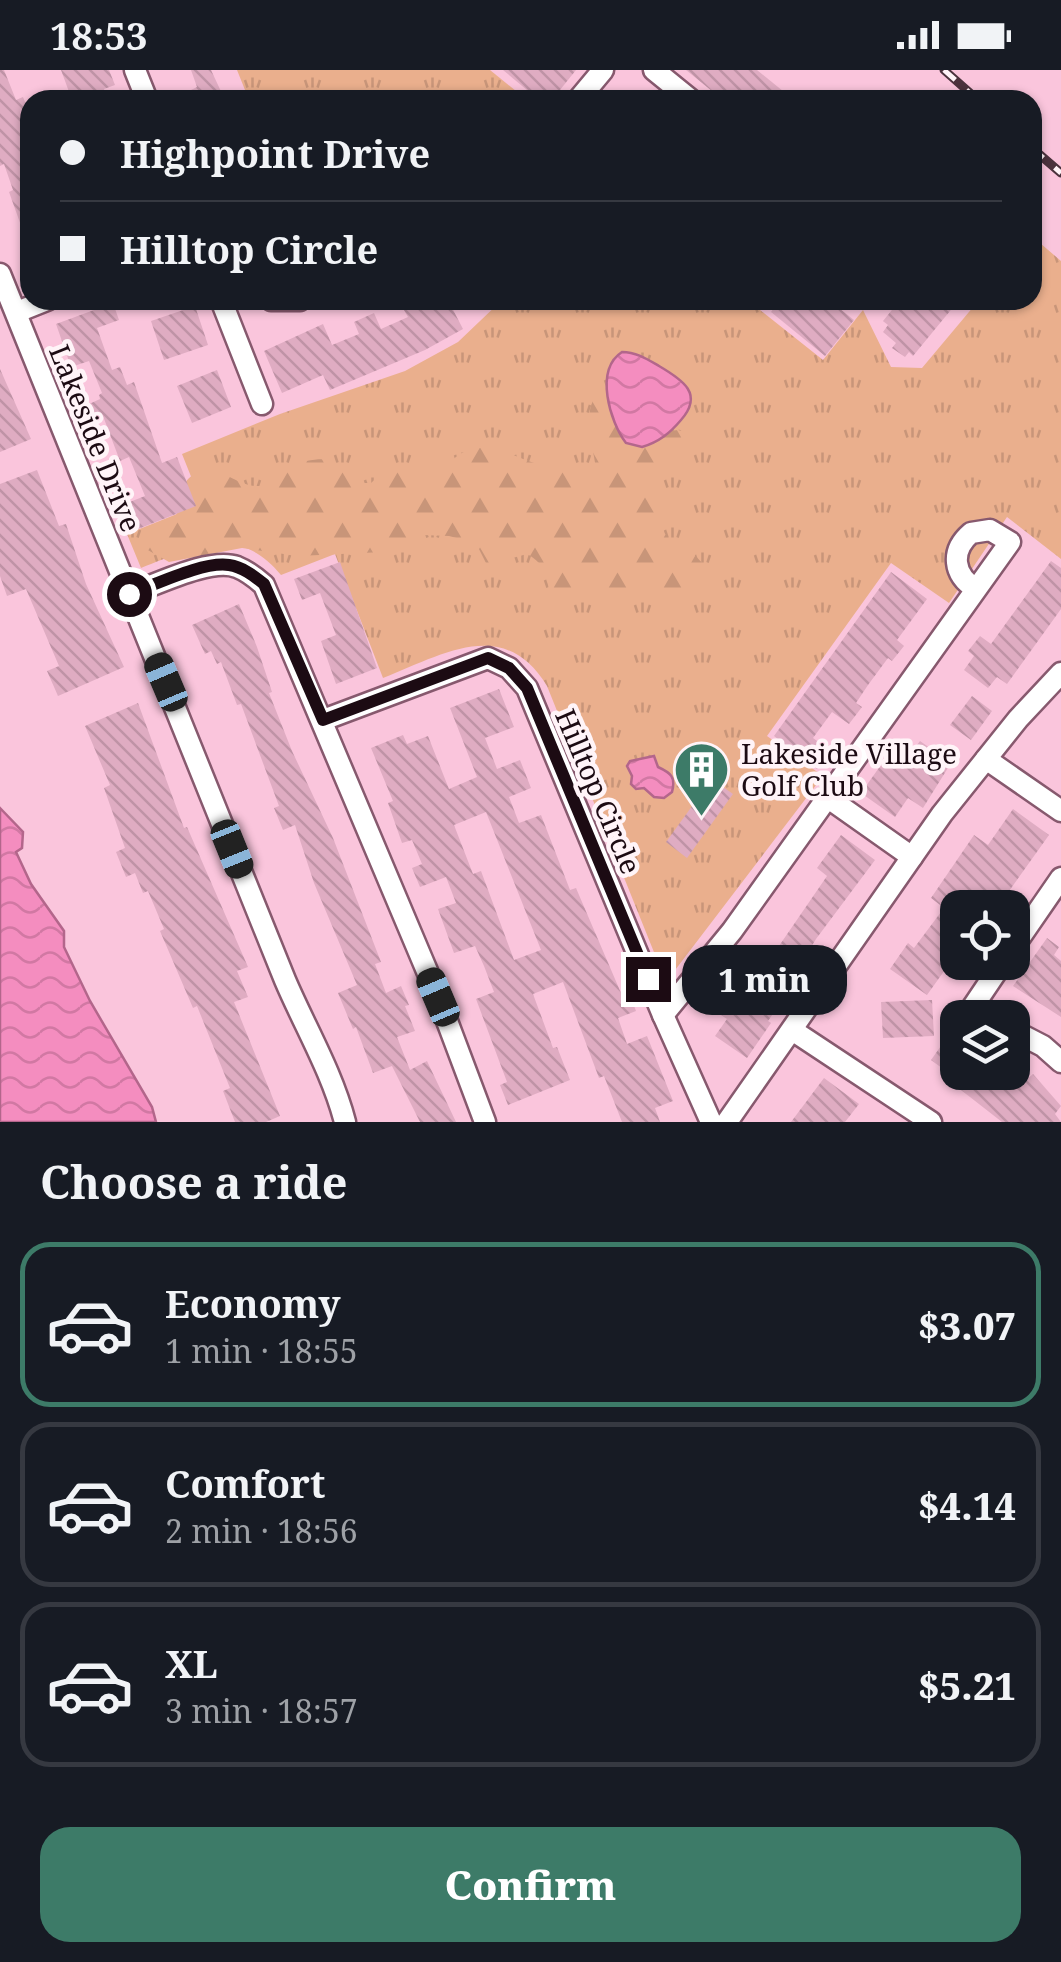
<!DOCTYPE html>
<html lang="en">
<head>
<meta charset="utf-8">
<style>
  :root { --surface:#171b24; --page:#242831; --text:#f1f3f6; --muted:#9ea1a6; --line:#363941; --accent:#3d7b68 }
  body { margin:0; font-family:"Noto Serif",serif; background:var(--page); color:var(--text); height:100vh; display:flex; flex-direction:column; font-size:38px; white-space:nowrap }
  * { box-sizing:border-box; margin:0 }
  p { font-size:32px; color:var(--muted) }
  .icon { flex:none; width:55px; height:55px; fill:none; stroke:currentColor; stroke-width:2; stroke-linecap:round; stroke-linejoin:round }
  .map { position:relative; height:1052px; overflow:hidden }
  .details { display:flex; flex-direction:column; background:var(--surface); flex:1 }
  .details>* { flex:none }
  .banner { position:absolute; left:20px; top:20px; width:1022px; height:220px; border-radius:30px; box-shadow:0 2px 8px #0004; display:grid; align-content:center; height:220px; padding:0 40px; background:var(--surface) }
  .buttons { position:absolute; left:940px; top:820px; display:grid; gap:20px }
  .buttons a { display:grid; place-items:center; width:90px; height:90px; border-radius:20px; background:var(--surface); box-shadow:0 2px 8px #0004; font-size:50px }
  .end { position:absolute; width:45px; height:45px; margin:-22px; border:12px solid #1c0b13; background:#fff; box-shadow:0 0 0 5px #fff }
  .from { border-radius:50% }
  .bubble { position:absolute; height:70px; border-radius:30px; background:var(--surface); box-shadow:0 2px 8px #0004; font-size:32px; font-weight:800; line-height:70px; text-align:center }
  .car { position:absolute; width:30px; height:60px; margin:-30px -15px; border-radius:12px; box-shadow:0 0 8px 2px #0007; background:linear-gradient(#222 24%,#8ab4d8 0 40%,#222 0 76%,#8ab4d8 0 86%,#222 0) }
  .banner b { display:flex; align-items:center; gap:35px; height:95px; font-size:38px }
  .banner b+b { border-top:2px solid var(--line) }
  .banner i { width:25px; height:25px; background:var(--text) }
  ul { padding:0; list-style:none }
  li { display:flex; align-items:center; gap:30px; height:165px; margin:0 20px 15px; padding:0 20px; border:5px solid var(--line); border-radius:30px }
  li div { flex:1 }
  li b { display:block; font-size:38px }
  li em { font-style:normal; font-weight:800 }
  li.selected { border-color:var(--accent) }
  li>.icon { width:90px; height:90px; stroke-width:1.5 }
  h2 { padding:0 40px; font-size:45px; line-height:120px }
  .action { display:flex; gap:20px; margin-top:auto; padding:20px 40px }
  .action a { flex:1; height:115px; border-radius:30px; background:var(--accent); color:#fff; font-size:40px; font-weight:800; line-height:115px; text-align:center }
  .status { display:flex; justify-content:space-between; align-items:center; height:70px; padding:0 50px; background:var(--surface); direction:ltr }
  .status svg { height:28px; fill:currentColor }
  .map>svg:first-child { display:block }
  .grass { fill:url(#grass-tufts) }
  .forest { fill:url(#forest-firs) }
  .water { fill:url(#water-waves); stroke:#b3668b; stroke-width:2.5 }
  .building { fill:url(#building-back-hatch); fill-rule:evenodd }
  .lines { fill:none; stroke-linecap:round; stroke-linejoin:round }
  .street-casing { stroke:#87596e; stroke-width:25 }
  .street { stroke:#fff; stroke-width:20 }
  .rail-casing { stroke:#4b323d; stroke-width:9 }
  .rail { stroke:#fff4f8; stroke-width:5; stroke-dasharray:15; stroke-linecap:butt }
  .route { stroke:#1c0b13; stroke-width:12 }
  .labels { text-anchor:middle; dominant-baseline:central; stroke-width:9; stroke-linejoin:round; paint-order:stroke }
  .street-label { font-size:28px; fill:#1c0b13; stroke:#fff4f8 }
  .poi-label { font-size:28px; fill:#1c0b13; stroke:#fff4f8; text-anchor:start }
</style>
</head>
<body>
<div class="status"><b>18:53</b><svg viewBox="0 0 49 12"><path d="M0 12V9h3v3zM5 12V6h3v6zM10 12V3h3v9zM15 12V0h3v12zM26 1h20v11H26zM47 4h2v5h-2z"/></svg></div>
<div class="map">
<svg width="1061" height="1052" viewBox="0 0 1061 1052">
  <defs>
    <pattern id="grass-tufts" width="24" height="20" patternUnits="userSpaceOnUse" patternTransform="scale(2.5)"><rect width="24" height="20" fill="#eaaf8d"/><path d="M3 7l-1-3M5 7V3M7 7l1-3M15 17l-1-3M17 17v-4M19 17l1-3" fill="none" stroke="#c89579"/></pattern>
    <pattern id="forest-firs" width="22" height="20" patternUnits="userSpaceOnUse" patternTransform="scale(2.5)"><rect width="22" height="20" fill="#eaaf8d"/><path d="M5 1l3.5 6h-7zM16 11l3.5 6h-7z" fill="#c89579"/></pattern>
    <pattern id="water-waves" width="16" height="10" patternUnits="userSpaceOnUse" patternTransform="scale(2.5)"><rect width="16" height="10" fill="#f48dbf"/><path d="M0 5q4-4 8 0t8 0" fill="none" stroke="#d178a3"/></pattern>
    <pattern id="building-back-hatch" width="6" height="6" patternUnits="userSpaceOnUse" patternTransform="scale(2.5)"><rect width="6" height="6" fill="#dfacc2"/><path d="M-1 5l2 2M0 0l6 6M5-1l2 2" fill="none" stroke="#bf93a6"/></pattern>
  </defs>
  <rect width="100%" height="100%" fill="#fac5dc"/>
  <!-- grass -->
  <g class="grass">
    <path d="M237 0H490L527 30H249Z"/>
    <path d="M1033 167 1061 191V489L1007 447 949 533 891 493 767 666 823 706 666 912 547 616C504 545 442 585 383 608L335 484 281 505C239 453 193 478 141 498L127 464 202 434 182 384 280 344 405 301 458 272 502 230H767L760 240 823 290 863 240 891 297 922 298 979 230H1032Z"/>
  </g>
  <!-- forest -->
  <path class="forest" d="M600 321 614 325 652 363 678 360 692 364 690 377 662 408 658 421 664 463 674 473 687 477 706 497 704 512 691 518H650L564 531 550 529C548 508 547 495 527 484L487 495 476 473 449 466 422 465 383 482 298 486 242 478 169 492 146 479C153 466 165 463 173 452 182 438 177 412 195 404 222 392 235 418 260 416 273 415 276 406 285 399 291 393 297 393 306 391 335 386 338 392 358 413H371C393 392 407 395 433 405 446 399 453 386 466 381 491 371 514 387 537 394 552 399 569 402 585 406L596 399C593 374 580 340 600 321Z"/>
  <!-- water -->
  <g class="water">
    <path d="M622 282C636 282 647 289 659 296 683 310 704 324 681 350 670 363 659 372 642 377L626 373C610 352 594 300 622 282Z"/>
    <path d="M654 686 658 697C671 703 676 707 672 722L664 728 654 727 644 718 636 719 631 714 632 706 627 696 630 691Z"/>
    <path d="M0 738 23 762 22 778 16 782 31 814 64 861V877L90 931 152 1037 156 1052H0Z"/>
  </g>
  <!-- building -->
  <g class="building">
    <path d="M0 0H4L16 30 23 27 30 44 28 175 9 122 13 120 4 94 0 96Z"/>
    <path d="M61 0H109L115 15 104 19 108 30H72Z"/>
    <path d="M191 0H211L225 30H171L197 17Z"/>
    <path d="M503 0H576L552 30H539Z"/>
    <path d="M686 0H757L794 30H723Z"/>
    <path d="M398 230H448L463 259 425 280 330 320 323 305 282 323 264 281 323 254 332 275 359 264 354 252 374 243 381 259 408 247Z"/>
    <path d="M780 230H829L854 250 825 286 771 242Z"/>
    <path d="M900 230H959L913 286 909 282 905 287 892 278 896 273 883 262 888 255 883 251Z"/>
    <path d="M113 233 119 250 97 258 112 300 120 297 127 315 134 312 162 393 177 387 196 436 133 461 122 435 145 426 129 387 120 391 103 346 93 350 87 335 100 329 99 325 102 323 89 291 71 297 56 254Z"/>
    <path d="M195 236 208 275 164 290 151 251Z"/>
    <path d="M0 299 31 369 0 382Z"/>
    <path d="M217 300 231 337 192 353 177 316Z"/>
    <path d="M37 400 59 456 66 454 86 514 124 597 58 626 47 601 59 596 26 519 7 526 0 506V414Z"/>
    <path d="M1051 491 1061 498V539L1007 614 997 607 988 618 964 600 974 586 968 581 980 566 991 574Z"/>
    <path d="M340 492 377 598 336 614 321 571 336 565 320 523 302 530 294 509Z"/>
    <path d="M891 502 927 529 897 570 904 576 892 591 888 588 868 615 856 633 862 637 849 654 832 642 813 668 831 681 817 699 774 666Z"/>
    <path d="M239 534 257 577 272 622 269 623 292 681 333 768 381 892 375 894 386 923 401 916 409 935 405 936 415 961 397 967 410 1000 427 991 456 1052H420L392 996 373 1003 356 957 353 959 338 923 357 915 314 813 295 755 283 760 274 738 279 736 241 634 237 635 221 592 217 594 211 581 205 584 192 555Z"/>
    <path d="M499 619 514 657 485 668 497 699 520 690 531 718 509 727 519 753 541 745 570 820 576 818 621 923 628 920 636 941 618 948 627 974 647 966 673 1031 655 1038 660 1052H622L604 1006 599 1008 563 912 533 924 553 978 557 977 570 1010 508 1035 500 1015 507 1012 476 929 494 922 484 896 475 876 454 883 438 839 456 833 446 807 420 817 412 798 422 794 412 770 402 773 388 733 393 731 371 678 403 665 407 674 428 666 449 719 477 707 450 638ZM486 742 541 880 514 890 481 801 473 804 454 755Z"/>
    <path d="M972 626 992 641 971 670 950 655Z"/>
    <path d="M138 633 184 758 187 757 248 897 237 901 248 927 234 932 280 1046 266 1052H235L223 1021 230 1018 197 936 193 938 160 861 164 859 148 821 143 823 135 803 126 807 116 782 125 778 104 718 110 715 85 656Z"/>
    <path d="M920 671 951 693 923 738 908 728 895 747 861 723 886 688 900 698Z"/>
    <path d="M716 712 733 724 687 788 666 772 703 721 707 724Z"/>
    <path d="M1013 739 1049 765 997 838H958V894L952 890 927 925 890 899 908 873 914 878 944 838 931 828 974 765 988 775Z"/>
    <path d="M841 765 875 790 816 869 792 908 796 911 768 951 771 953 747 988 715 966 727 949 711 938 723 920 741 933 758 909 741 897 752 880 768 892 827 806 817 798Z"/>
    <path d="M1047 868 1059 877 1054 885 1061 891V947L1013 916Z"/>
    <path d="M932 930 934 966 883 968 881 932Z"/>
    <path d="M958 952V1002H1014L1025 1011 1033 1004 1061 1036 1055 1044 1061 1052H1002L961 1020 965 1015 931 990Z"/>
    <path d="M824 1008 859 1034 845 1052H791Z"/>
  </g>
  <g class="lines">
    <defs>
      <g id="street">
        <path d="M135 0 147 30"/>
        <path d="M654 0 691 30"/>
        <path d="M578 30 603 0"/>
        <path d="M0 204 285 910C305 957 332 1002 345 1052"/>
        <path d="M221 230 262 334"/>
        <path d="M271 230H300"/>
        <path d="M17 242 47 230"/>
        <path d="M129 524C156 515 210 487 237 497 247 501 256 508 264 515L438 927 485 1052"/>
        <path d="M323 650 488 588 509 598 527 618 663 945 711 1052"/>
        <path d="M986 689 1061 741"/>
        <path d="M827 727 912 787"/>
        <path d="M1012 879 1061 808"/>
        <path d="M663 945 732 861 1010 472 990 460 971 463C950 481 953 505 976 519"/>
        <path d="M990 948 972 938 1003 892"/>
        <path d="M792 960 931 1052"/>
        <path d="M1012 960 1043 976 1061 992"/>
        <path d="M727 1052 942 744 1018 649 1061 603"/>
      </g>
    </defs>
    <!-- street casing -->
    <use href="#street" class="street-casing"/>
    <!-- street -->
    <use href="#street" class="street"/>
    <defs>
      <g id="rail">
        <path d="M944 0 978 30"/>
        <path d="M1032 78 1061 103"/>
      </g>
    </defs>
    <!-- rail casing -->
    <use href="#rail" class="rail-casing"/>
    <!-- rail -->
    <use href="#rail" class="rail"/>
  </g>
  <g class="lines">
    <!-- route -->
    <path class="route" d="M129 524C155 515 203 491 229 495 243 497 254 506 264 514L323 650 488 588 509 598 527 618 648 909"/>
  </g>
  <!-- icons -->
  <defs>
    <symbol id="building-pin" viewBox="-11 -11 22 30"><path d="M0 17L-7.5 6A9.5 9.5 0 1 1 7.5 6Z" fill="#3d7b68" stroke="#fff4f8"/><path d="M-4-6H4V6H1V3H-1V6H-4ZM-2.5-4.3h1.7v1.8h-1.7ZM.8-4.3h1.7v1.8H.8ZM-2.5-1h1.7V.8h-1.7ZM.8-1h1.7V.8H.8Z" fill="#fff"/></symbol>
  </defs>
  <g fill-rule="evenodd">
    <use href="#building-pin" x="670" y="668" width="63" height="86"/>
  </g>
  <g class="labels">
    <!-- street labels -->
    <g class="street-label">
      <text transform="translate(96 368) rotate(68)">Lakeside Drive</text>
      <text transform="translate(599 721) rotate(67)">Hilltop Circle</text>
    </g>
    <!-- poi labels -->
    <g class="poi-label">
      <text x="741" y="683">Lakeside Village<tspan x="741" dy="32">Golf Club</tspan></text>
    </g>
  </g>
</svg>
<div class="buttons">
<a><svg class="icon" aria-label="locate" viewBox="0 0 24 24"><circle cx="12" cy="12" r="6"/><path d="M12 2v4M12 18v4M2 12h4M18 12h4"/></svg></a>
<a><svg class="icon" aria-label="layers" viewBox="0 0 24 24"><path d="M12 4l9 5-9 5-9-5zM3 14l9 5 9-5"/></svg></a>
</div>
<i class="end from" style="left:129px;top:524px"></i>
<i class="end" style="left:648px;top:909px"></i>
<div class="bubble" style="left:682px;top:875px;width:165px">1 min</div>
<i class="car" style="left:166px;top:612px;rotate:337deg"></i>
<i class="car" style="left:232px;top:779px;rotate:158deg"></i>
<i class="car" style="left:438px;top:927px;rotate:337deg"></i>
<div class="banner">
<b><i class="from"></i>Highpoint Drive</b>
<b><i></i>Hilltop Circle</b>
</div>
</div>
<section class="details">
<h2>Choose a ride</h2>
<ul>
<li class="selected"><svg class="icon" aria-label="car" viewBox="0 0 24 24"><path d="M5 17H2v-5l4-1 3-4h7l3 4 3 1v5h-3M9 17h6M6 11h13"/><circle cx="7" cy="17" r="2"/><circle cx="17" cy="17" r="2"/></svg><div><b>Economy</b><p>1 min · 18:55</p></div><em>$3.07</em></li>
<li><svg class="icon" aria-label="car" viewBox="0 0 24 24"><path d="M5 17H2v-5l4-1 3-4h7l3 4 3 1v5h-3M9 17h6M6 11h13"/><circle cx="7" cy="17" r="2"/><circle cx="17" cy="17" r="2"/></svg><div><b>Comfort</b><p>2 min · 18:56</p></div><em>$4.14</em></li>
<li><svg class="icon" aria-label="car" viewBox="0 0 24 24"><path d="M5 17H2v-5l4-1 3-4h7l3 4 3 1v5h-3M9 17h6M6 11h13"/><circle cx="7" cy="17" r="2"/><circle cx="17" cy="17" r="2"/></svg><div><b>XL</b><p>3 min · 18:57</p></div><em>$5.21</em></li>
</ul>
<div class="action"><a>Confirm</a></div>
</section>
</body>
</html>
